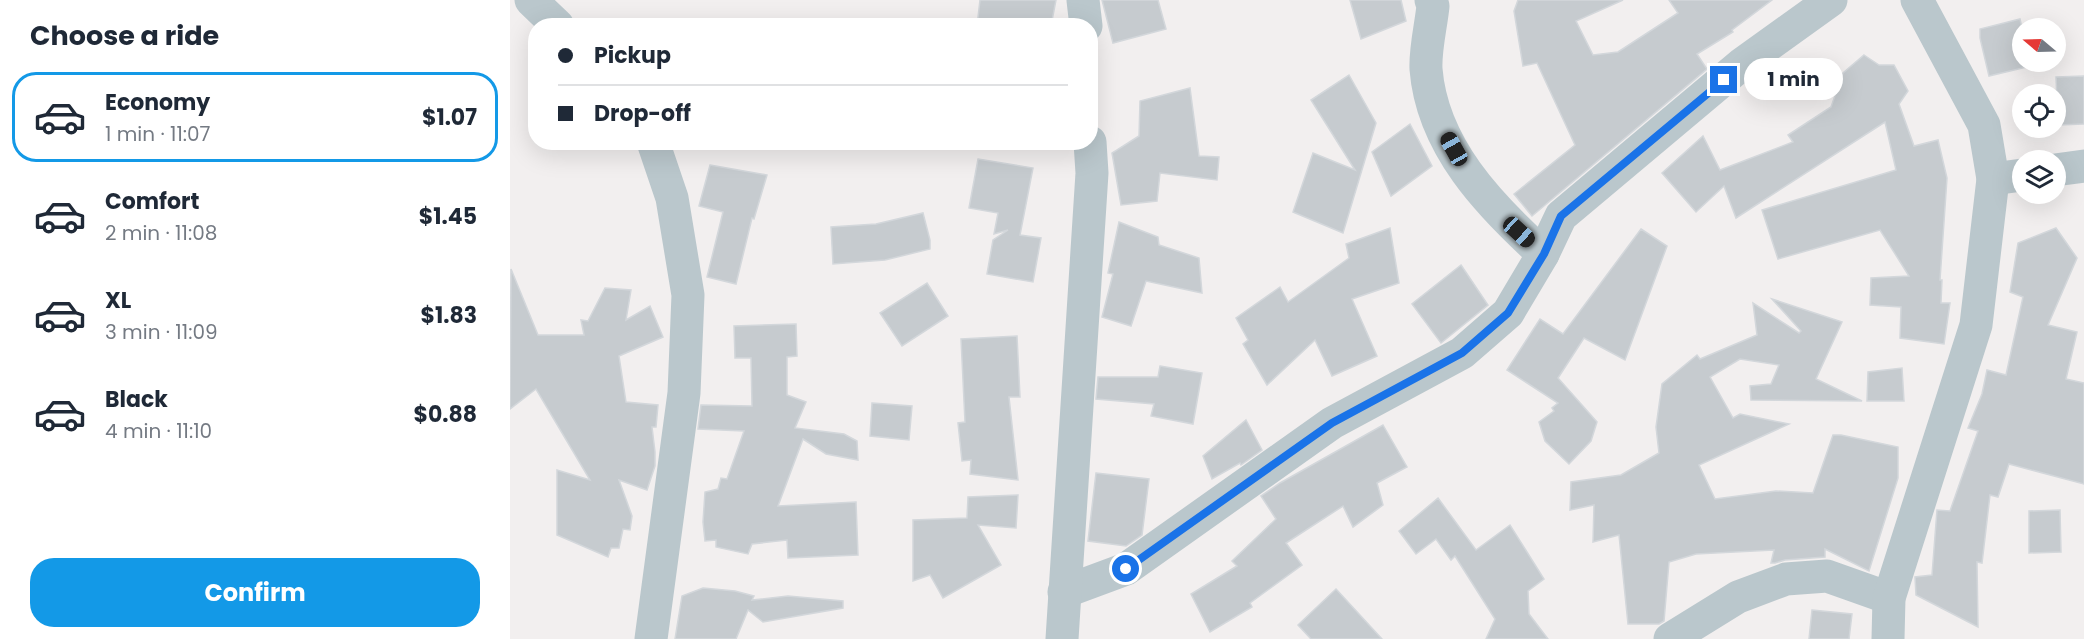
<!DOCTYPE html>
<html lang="en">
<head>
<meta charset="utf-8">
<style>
  :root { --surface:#fff; --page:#f2f2f3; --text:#1f2937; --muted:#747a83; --line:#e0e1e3; --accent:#1399e7 }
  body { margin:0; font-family:Poppins,sans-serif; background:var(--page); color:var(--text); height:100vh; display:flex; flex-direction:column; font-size:22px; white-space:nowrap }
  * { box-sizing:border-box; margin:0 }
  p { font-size:20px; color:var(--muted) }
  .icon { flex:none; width:33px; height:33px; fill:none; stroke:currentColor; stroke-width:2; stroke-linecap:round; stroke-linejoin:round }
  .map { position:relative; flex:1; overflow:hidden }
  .panel { display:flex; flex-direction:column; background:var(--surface); width:510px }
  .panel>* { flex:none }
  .banner { position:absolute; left:18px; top:18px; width:570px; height:132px; border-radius:24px; box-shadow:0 6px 24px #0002; display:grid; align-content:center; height:132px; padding:0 30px; background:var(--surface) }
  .needle { width:39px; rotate:289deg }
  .fabs { position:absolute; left:1502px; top:18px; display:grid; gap:12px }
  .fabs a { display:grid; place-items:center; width:54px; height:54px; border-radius:50%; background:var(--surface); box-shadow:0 6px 24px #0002; font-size:30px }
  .end { position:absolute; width:27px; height:27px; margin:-14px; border:8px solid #1a73e8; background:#fff; box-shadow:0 0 0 3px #fff }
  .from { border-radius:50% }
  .bubble { position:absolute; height:42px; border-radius:21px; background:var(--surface); box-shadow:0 6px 24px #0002; font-size:20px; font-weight:700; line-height:42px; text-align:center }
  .car { position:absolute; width:18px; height:36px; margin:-18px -9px; border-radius:8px; box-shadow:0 0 4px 2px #0007; background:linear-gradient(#222 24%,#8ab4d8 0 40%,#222 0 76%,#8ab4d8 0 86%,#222 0) }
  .banner b { display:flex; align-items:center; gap:21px; height:57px; font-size:22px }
  .banner b+b { border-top:2px solid var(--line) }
  .banner i { width:15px; height:15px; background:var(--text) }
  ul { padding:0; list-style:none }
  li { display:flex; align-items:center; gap:18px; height:90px; margin:0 12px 9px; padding:0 18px; border:3px solid transparent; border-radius:24px }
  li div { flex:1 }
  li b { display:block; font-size:22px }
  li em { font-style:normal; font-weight:700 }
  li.active { border-color:var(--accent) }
  li>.icon { width:54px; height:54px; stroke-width:1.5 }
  h2 { padding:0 30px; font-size:27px; line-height:72px }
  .action { display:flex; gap:12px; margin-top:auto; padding:12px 30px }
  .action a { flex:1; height:69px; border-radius:24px; background:var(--accent); color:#fff; font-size:24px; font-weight:700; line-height:69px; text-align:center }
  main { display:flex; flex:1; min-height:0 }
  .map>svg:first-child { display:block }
  .building { fill:#c6cbcf; stroke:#d3d7db; stroke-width:1.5 }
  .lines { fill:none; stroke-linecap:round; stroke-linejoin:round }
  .minor { stroke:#bac7cc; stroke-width:33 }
  .route { stroke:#1a73e8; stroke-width:8 }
</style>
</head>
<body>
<main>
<section class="panel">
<h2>Choose a ride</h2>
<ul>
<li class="active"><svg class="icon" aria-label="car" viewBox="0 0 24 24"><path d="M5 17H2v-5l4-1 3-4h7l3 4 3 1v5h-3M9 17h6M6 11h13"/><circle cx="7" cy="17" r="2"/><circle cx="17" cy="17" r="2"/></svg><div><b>Economy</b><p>1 min · 11:07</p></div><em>$1.07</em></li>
<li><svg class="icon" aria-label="car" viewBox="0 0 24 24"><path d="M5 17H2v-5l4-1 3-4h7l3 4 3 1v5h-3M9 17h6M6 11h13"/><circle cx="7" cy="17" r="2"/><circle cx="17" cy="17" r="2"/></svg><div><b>Comfort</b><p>2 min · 11:08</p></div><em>$1.45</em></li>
<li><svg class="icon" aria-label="car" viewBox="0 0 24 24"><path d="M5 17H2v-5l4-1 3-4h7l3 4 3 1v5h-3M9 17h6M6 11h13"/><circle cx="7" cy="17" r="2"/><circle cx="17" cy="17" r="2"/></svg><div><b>XL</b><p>3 min · 11:09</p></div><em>$1.83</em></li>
<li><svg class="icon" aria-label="car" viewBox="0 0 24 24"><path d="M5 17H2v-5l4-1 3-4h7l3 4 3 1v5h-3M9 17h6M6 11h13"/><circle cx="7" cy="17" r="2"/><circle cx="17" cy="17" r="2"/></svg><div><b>Black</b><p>4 min · 11:10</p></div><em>$0.88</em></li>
</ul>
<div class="action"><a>Confirm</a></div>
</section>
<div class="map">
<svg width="1574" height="639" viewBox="0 0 1574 639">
  <rect width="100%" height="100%" fill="#f2efef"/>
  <!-- building -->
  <g class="building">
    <path d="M470 0H546L541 26H467Z"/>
    <path d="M592 0H648L656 29 603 43Z"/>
    <path d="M840 0H891L896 21 851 39Z"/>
    <path d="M1008 0H1113L1066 21 1083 55 1108 52 1168 13 1159 0H1262L1222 30 1223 32 1187 54 1197 69 1022 216 1004 194 1065 145 1027 63 1013 66 1004 11Z"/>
    <path d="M1510 19 1512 28V62H1520L1521 66 1479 76 1470 38V29Z"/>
    <path d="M1354 55 1369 65H1384L1398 91 1389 104 1404 146 1428 140 1437 178 1430 280H1432L1431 303H1440L1434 344 1390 338 1391 307 1360 305 1361 278 1399 276 1370 230 1268 259 1252 210 1386 170 1375 122 1226 218 1214 186 1186 212 1152 173 1193 136 1210 170 1283 142 1278 135 1321 107 1333 73Z"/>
    <path d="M839 75 866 123 833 233 783 212 803 153 845 170 801 100Z"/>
    <path d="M1574 76V124L1548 125 1546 77Z"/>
    <path d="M680 88 689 156 709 157 707 180 650 173 647 201 611 205 602 153 629 136 630 101Z"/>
    <path d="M900 124 922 166 881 196 862 152Z"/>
    <path d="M468 159 523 168 510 235 531 238 523 282 477 274 483 240 498 230 484 234 488 213 459 208Z"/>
    <path d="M200 165 257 175 244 219 242 218 226 284 197 277 213 212 189 206Z"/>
    <path d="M413 213 420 240V249L375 260 323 264 321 227 366 224Z"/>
    <path d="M609 222 648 237 649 245 689 258 692 293 636 281 621 326 592 317 603 274 598 273Z"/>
    <path d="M880 228 889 283 842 299 867 356 822 376 805 340 757 385 733 344 738 340 726 318 770 287 778 302 839 258 836 244Z"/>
    <path d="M1546 228 1567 258 1538 325 1567 332 1556 379 1574 383V484L1499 464 1488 497 1480 495 1472 563 1467 562 1468 627 1406 595 1405 577 1422 575 1427 510 1440 511 1468 431 1458 428 1472 394 1477 370 1496 375 1513 297 1500 292 1508 243Z"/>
    <path d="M1131 229 1157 246 1115 360 1074 338 1048 378 1087 422 1081 441 1059 464 1035 441 1029 422 1044 411 1042 408 1048 403 997 370 1030 319 1053 334Z"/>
    <path d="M951 265 978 305 931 343 902 304Z"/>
    <path d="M1 269 28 335H74L71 320 78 321 95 288 121 290 116 320 140 306 153 337 109 356 116 402 148 405 146 427H142L145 452V466L137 490 109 480 122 516 120 530 113 529 109 548H101L98 557 47 535V470L80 480 26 389 0 409Z"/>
    <path d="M417 283 438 316 392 346 370 313Z"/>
    <path d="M1262 299 1332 322 1306 379 1352 401 1241 400 1240 386 1261 384 1269 365 1230 359 1200 377 1223 418 1230 414 1279 424 1189 465 1205 499 1266 491 1303 493 1323 435H1331L1388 447V478L1359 571 1315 549V557L1275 560 1265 563H1261L1264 550 1186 554 1159 562 1154 621 1149 624H1118L1109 535 1083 542 1084 505 1060 510 1061 482 1111 475 1149 453 1146 427 1152 384 1187 355 1190 359 1247 335 1243 303 1289 333 1291 331Z"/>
    <path d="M286 324 287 356 277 357V395L296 402 285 428 334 434 347 441 348 460 316 454 293 439 268 506 346 502 348 555 278 558 277 540 242 544 238 554 206 547V540L195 541 193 522 195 492 208 489 211 478 217 479 234 431 188 429 191 405 242 406 241 358H225L224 326Z"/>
    <path d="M507 336 510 397H499L508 480 460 474 461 460 452 461 448 423 455 422 451 339Z"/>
    <path d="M650 366 692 373 683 424 641 416 644 404 586 399 588 377H648Z"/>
    <path d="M1392 368 1394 401H1357L1358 372Z"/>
    <path d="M362 403 402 406 399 440 360 436Z"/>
    <path d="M736 420 752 450 731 465 730 463 702 479 693 456Z"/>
    <path d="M873 425 897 467 867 483 873 505 843 527 833 506 776 543 792 565 740 603 742 607 700 632 681 594 727 566 722 561 766 519 751 496 770 483Z"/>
    <path d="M586 473 639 479 632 535 616 546 578 541Z"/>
    <path d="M508 495 506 528 468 525 491 565 433 598 420 575 403 581V520L457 518 458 497Z"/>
    <path d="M928 498 966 550 1000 525 1034 579 1018 591 1019 614 1038 639H976L985 619 945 556 941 560 926 539 906 554 889 531Z"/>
    <path d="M1550 510 1551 552 1519 553V511Z"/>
    <path d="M193 588 225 591 244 596 242 600 278 596 333 601V608L253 622 238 610 226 639H165L172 596Z"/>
    <path d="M826 589 872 639H801L788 625Z"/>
    <path d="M1302 610 1342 614 1339 639H1299Z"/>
  </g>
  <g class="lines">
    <!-- minor -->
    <g class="minor">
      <path d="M21 0 48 26"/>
      <path d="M573 0 576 26"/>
      <path d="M921 0 923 6C921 26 915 49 916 69 922 146 979 205 1033 254"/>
      <path d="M1545 170 1574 166"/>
      <path d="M1483 179 1512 175"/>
      <path d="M554 592 616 569 822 423 952 353 998 313 1033 254 1051 216 1232 64 1321 0"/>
      <path d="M141 639 174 393 178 295 162 198 143 142"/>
      <path d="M552 639 582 173 580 142"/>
      <path d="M1160 639 1228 597 1276 579 1317 576 1379 598"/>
      <path d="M1378 639 1379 598 1466 325 1483 179 1474 125 1407 0"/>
    </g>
  </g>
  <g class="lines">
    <!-- route -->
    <path class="route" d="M616 569 822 423 952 353 998 313 1034 254 1051 216 1214 80"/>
  </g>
</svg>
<div class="fabs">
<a><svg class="needle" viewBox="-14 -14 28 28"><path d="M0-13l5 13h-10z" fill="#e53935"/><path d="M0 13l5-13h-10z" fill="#747a83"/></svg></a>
<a><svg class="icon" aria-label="locate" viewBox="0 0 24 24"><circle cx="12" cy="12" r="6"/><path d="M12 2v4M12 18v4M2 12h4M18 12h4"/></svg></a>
<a><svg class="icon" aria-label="layers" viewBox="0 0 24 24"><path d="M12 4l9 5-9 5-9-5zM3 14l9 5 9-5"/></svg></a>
</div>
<i class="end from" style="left:616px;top:569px"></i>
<i class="end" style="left:1214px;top:80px"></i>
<div class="bubble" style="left:1234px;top:58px;width:99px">1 min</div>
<i class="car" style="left:944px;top:149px;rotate:331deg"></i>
<i class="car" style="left:1009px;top:232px;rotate:132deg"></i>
<div class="banner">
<b><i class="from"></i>Pickup</b>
<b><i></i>Drop-off</b>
</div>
</div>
</main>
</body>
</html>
